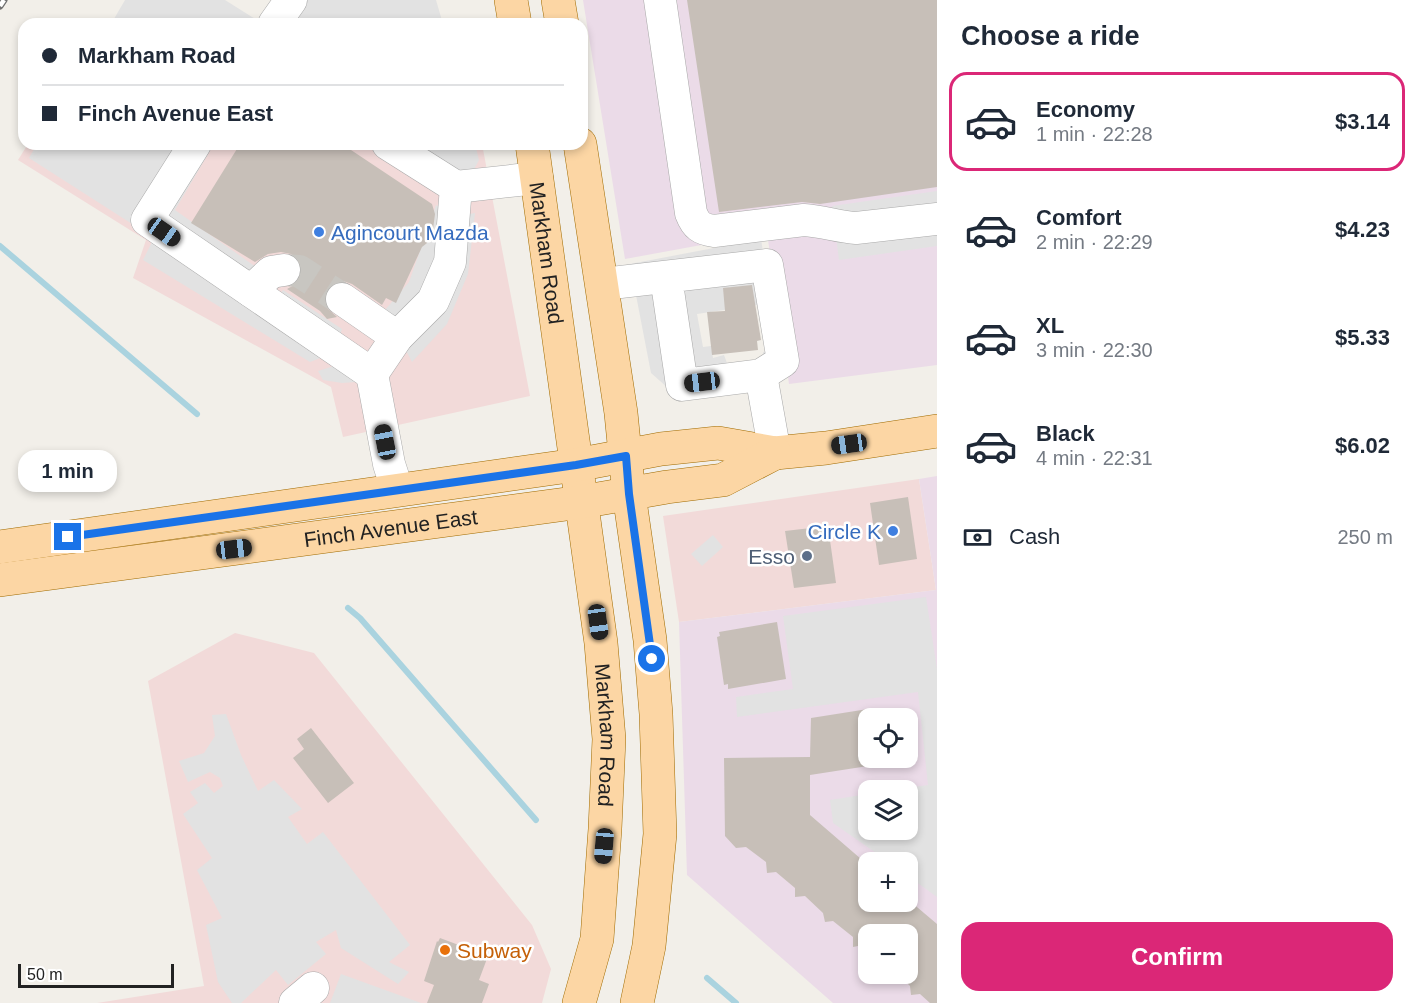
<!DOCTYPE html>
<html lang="en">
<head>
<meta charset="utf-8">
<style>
  :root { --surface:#fff; --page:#f2f2f3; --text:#1f2937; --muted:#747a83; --line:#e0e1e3; --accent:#db2777 }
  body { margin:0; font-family:Helvetica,sans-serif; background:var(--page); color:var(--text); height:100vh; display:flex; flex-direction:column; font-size:22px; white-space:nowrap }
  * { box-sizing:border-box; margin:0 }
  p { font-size:20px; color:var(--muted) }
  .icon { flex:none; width:33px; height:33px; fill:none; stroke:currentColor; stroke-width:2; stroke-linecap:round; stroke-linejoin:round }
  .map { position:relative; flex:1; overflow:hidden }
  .sheet { display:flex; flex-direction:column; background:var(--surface); width:480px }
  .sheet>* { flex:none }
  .hud { position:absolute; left:18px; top:18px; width:570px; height:132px; border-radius:18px; box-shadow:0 3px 9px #0003; display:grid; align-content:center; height:132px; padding:0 24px; background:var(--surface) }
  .fabs { position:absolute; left:858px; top:708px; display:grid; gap:12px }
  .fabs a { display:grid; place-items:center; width:60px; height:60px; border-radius:12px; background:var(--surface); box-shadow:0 3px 9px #0003; font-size:30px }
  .scale { position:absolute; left:18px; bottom:15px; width:156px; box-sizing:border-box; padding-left:6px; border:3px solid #222; border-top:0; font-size:16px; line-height:21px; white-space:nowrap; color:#222; -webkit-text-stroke:4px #fff; paint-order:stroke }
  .end { position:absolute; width:27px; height:27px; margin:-14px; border:8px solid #1a73e8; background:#fff; box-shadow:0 0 0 3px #fff }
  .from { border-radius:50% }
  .bubble { position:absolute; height:42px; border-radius:18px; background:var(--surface); box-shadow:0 3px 9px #0003; font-size:20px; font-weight:700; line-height:42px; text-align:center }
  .car { position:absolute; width:18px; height:36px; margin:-18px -9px; border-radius:8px; box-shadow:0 0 4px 2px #0007; background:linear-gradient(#222 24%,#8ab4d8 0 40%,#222 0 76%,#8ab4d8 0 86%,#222 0) }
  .hud b { display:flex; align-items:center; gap:21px; height:57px; font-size:22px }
  .hud b+b { border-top:2px solid var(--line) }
  .hud i { width:15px; height:15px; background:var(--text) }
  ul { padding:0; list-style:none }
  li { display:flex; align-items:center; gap:18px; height:99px; margin:0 12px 9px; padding:0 12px; border:3px solid transparent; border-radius:18px }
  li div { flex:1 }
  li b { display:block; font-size:22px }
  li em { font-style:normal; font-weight:700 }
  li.on { border-color:var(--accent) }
  li>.icon { width:54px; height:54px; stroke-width:1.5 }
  h2 { padding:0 24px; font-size:27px; line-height:72px }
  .pay { display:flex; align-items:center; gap:15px; height:66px; padding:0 24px; font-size:22px }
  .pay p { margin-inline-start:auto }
  .primary-button { display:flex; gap:12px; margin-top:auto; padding:12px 24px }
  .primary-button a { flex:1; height:69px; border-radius:18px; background:var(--accent); color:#fff; font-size:24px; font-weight:700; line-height:69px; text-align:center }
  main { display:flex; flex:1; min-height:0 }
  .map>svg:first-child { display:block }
  .commercial { fill:#f2dad9 }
  .industrial { fill:#ebdbe8; fill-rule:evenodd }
  .parking { fill:#e2e2e2 }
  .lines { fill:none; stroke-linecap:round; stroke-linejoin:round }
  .stream { stroke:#aad3df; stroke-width:6 }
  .building { fill:#c7bfb8 }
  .minor-tunnel { stroke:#c8c6c1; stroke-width:32; stroke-dasharray:32 16; stroke-linecap:butt }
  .minor-casing { stroke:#a9a9a9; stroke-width:33 }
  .major-casing { stroke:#a06b00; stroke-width:34 }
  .minor { stroke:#fff; stroke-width:32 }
  .major { stroke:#fcd6a4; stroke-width:33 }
  .rail-casing { stroke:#707070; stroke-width:7 }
  .rail { stroke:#fff; stroke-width:4.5; stroke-dasharray:14; stroke-linecap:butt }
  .route { stroke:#1a73e8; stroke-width:8 }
  .shop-dot { fill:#3f7fe0; stroke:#fff; stroke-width:2 }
  .service-dot { fill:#5c6f8a; stroke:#fff; stroke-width:2 }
  .food-dot { fill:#e8710a; stroke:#fff; stroke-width:2 }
  .labels { text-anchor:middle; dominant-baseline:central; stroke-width:5; stroke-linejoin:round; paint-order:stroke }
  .shop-label { font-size:21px; fill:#366cbe; stroke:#fff; text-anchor:start }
  .street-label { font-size:21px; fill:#222; stroke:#fff }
  .service-label { font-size:21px; fill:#4e5e75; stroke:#fff; text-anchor:end }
  .food-label { font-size:21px; fill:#c56008; stroke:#fff; text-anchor:start }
</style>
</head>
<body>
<main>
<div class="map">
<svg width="937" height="1003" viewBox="0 0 937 1003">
  <rect width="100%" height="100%" fill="#f2efe9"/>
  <!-- commercial -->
  <g class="commercial">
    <path d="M28 144H482L530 396 343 437 331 387 133 278 146 240 18 160Z"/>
    <path d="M919 479 936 590 679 622 663 516Z"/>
    <path d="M235 633 314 653 532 925 551 969 542 1003H97L204 986 148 681Z"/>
  </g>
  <!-- industrial -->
  <g class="industrial">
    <path d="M583 0H937V365L789 384 767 233 625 259Z"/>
    <path d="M937 476V1003H833L687 875 679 622 936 590 919 479ZM868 718H908V758H868ZM868 790H908V830H868ZM868 862H908V902H868ZM868 934H908V974H868Z"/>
  </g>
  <!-- parking -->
  <g class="parking">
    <path d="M125 0H225L260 22 274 0H436L443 24H111Z"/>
    <path d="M37 144H214L175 210 273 279 275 301 283 290 342 329 338 342 356 382 342 383 323 380 318 371 337 365 328 355 310 362 143 260 154 238 29 158Z"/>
    <path d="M365 144H475L479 160 456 204Z"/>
    <path d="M937 191V246L839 260 832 206Z"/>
    <path d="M436 205 458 216 475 213 468 274 447 324 412 362 385 310 409 282Z"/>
    <path d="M761 239 771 303 697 314 703 347 711 346 713 358 724 355 728 366 764 361 763 352 779 349 783 380 677 396 651 373 630 264Z"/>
    <path d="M713 535 723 547 702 566 691 554Z"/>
    <path d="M926 597 937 669V897L908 876V862H889L833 823 830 800 868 794V830H908V790H894L928 785 918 692 737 717 736 697 793 689 783 616Z"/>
    <path d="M226 714 241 755 258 791 274 780 302 809 288 817 307 844 323 832 410 945 389 962 409 972 398 984 341 948 336 930 316 942 326 954 288 985 276 970 241 1003H232L218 982 206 925 222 918 197 870 212 858 183 814 198 803 190 792 205 783 214 793 223 786 220 778 210 772 188 782 179 761 204 753 215 736 212 715Z"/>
    <path d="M341 974 421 1003H330Z"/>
  </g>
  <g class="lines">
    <!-- stream -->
    <g class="stream">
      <path d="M0 246 197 414"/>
      <path d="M348 608 360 618 536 820"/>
      <path d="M707 978 736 1003"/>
    </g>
  </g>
  <!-- building -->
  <g class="building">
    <path d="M687 0H937V187L820 204 802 202 719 212Z"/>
    <path d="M240 144H342L432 204 435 214 433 229 427 243 422 247 396 303 386 298 382 305 352 284 343 281 335 283 328 288 324 298 326 307 337 317 327 319 320 311 287 289 296 284 301 276 302 268 298 259 291 254 281 252 268 254 255 262 191 223Z"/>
    <path d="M752 285 761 340 757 341 758 350 712 355 707 312 725 311 723 288Z"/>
    <path d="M908 497 917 559 879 565 870 503Z"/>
    <path d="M828 526 836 583 794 588 785 531Z"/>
    <path d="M777 622 786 679 728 689V684L724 685 717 637 720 636 719 632Z"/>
    <path d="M868 709V766L810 775V815L868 865V902H911L937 924V1003H930L920 994 911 995 910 986 908 984V934H868V944L853 947V937L833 921 825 922 823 913 805 896 795 897V888L776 872 767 873 766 862 746 847 736 848 725 836 724 758 810 757 811 718Z"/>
    <path d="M311 728 354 783 328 803 293 758 304 749 297 739Z"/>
    <path d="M440 938 488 956 479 980 489 984 482 1003H427L434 985 424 981 437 941 438 942Z"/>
  </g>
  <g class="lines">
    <!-- minor-tunnel -->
    <path class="minor-tunnel" d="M284 270 299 271 342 299"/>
    <defs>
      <g id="minor">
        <path d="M660 0 691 213C696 226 701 229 714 231L804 220C822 221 839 227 856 228L937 219"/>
        <path d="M274 24 291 0"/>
        <path d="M195 144 147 220 372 374"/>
        <path d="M388 144 456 187 450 262 433 301 397 337 372 374 389 464 397 489"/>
        <path d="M456 187 537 178"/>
        <path d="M603 284 767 265 783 361 761 375 682 385 666 277"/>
        <path d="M251 291 271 272 284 270"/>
        <path d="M342 299 397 337"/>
        <path d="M761 375 775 453"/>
        <path d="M295 1003 313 988"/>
      </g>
      <g id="major">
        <path d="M511 0 515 24"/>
        <path d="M558 0 562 24"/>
        <path id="s1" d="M532 144 601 643 609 739 605 829 597 939 579 1003"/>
        <path d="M580 144 621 413 629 494 650 640 656 714 660 834 649 946 637 1003"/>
        <path d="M0 547 576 465 661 449 718 443 775 453 826 448 937 431"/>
        <path id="s2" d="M0 580 581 502 667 487 723 480 775 453"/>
      </g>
    </defs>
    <!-- minor casing -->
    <use href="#minor" class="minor-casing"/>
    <!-- major casing -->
    <use href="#major" class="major-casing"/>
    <!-- minor -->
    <use href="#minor" class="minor"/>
    <!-- major -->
    <use href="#major" class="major"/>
    <defs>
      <path id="rail" d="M0 6 4 0"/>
    </defs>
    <!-- rail casing -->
    <use href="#rail" class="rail-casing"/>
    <!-- rail -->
    <use href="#rail" class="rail"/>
  </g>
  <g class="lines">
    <!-- route -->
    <path class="route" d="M68 537 576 465 626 456 629 494 652 659"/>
  </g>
  <!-- markers -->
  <g class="shop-dot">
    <circle cx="319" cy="232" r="6"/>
    <circle cx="893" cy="531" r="6"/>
  </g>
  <circle class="service-dot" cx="807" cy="556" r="6"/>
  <circle class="food-dot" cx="445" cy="950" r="6"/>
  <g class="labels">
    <!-- shop labels -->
    <g class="shop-label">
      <text x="331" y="232">Agincourt Mazda</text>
      <text x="881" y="531" text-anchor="end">Circle K</text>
    </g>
    <!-- street labels -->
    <g class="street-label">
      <text stroke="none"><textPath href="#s1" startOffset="110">Markham Road</textPath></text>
      <text stroke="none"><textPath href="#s2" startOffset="394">Finch Avenue East</textPath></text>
      <text stroke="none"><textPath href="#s1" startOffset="596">Markham Road</textPath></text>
    </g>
    <!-- service labels -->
    <g class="service-label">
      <text x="795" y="556">Esso</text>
    </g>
    <!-- food labels -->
    <g class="food-label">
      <text x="457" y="950">Subway</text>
    </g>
  </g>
</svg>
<div class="fabs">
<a><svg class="icon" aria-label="locate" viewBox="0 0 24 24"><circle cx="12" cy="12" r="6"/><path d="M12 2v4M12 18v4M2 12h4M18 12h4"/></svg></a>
<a><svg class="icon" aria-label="layers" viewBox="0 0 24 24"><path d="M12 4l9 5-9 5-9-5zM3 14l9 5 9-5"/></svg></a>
<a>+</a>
<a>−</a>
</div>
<div class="scale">50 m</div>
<i class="end from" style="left:652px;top:659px"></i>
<i class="end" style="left:68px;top:537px"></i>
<div class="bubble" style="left:18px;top:450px;width:99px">1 min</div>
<i class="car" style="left:164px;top:232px;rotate:125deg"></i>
<i class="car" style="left:702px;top:382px;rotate:263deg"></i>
<i class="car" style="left:385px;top:442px;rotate:349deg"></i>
<i class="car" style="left:849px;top:444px;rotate:262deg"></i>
<i class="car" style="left:234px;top:549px;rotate:83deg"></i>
<i class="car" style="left:598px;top:622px;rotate:172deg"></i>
<i class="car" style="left:604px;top:846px;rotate:185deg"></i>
<div class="hud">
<b><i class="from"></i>Markham Road</b>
<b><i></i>Finch Avenue East</b>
</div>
</div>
<section class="sheet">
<h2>Choose a ride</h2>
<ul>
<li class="on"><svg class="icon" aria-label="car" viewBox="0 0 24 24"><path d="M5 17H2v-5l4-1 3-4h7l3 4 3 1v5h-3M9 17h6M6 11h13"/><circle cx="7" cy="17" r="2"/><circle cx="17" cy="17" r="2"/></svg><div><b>Economy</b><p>1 min · 22:28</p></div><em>$3.14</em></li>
<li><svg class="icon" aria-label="car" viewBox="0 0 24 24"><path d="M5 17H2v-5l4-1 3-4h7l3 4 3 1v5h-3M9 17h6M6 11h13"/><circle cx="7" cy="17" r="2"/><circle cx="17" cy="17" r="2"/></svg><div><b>Comfort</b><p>2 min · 22:29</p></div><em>$4.23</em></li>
<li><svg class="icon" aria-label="car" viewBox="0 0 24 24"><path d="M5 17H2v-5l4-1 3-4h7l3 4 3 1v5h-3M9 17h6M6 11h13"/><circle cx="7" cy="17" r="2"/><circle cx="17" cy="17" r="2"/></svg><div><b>XL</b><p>3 min · 22:30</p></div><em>$5.33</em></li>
<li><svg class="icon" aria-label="car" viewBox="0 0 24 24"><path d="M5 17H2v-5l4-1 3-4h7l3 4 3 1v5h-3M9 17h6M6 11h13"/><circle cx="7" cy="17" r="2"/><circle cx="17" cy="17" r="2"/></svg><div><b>Black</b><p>4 min · 22:31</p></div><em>$6.02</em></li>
</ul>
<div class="pay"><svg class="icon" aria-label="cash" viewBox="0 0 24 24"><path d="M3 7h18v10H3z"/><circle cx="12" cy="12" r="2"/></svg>Cash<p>250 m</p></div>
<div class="primary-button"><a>Confirm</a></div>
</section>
</main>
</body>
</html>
